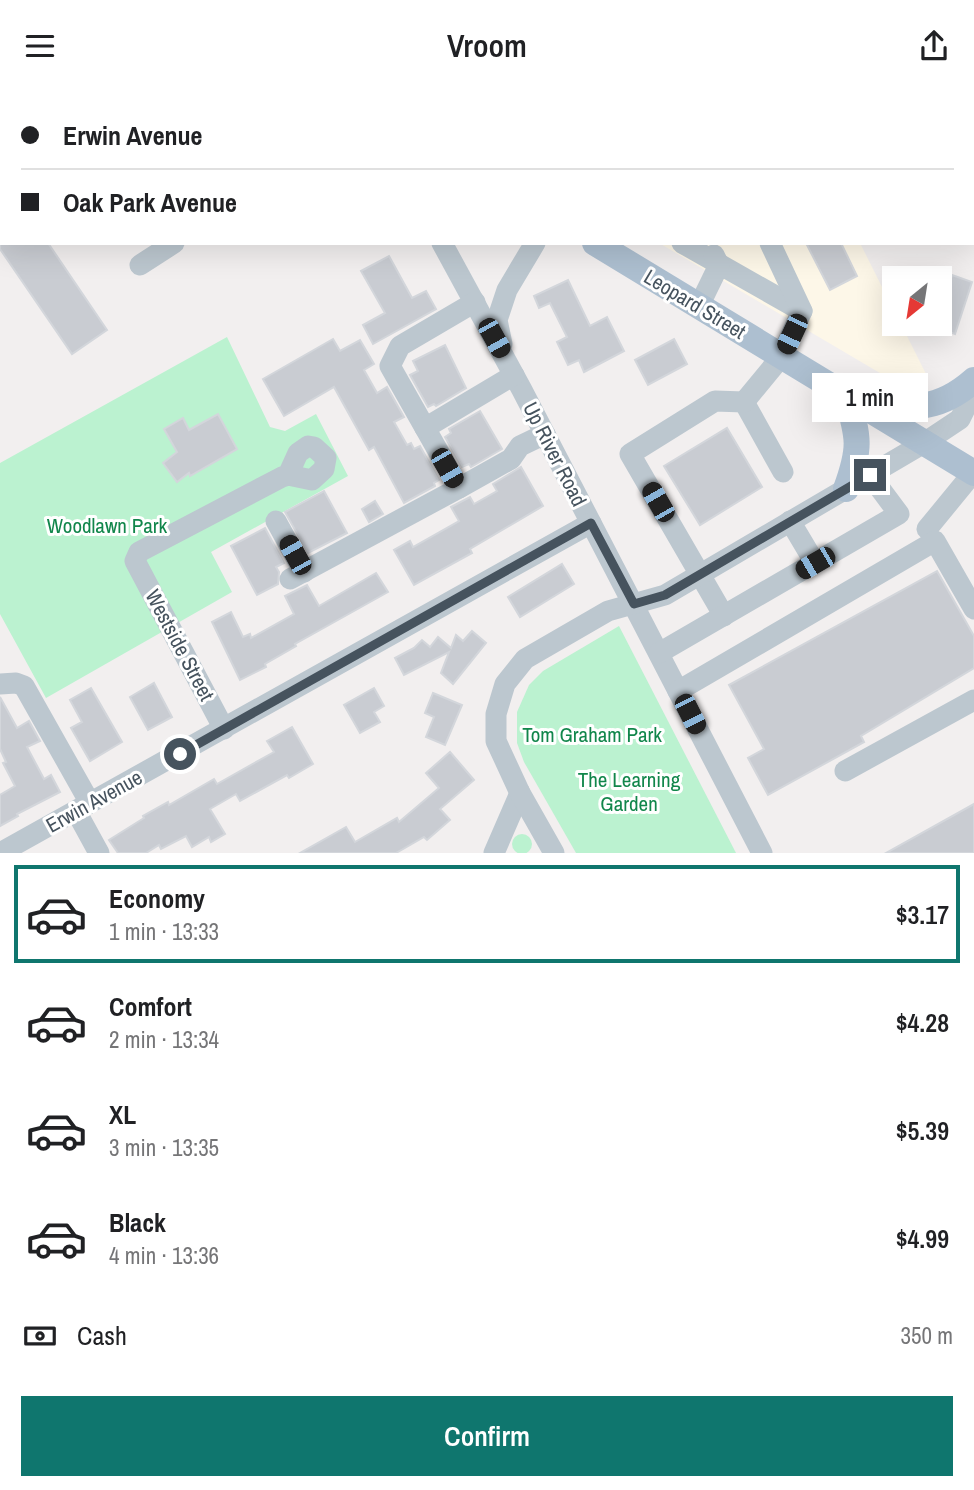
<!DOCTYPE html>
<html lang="en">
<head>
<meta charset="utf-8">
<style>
  :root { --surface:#fff; --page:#f6f6f6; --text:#202124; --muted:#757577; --line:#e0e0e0; --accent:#0f766e }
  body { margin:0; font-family:"Archivo Narrow",sans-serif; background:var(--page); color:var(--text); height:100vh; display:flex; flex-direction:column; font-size:26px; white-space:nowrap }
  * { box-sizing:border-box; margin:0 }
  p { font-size:23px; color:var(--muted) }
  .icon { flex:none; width:38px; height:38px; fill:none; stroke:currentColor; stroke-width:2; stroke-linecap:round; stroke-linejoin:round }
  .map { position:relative; height:762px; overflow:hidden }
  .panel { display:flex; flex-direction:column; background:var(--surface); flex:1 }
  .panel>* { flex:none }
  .guide { position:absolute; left:0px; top:0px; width:975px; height:154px; box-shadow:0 7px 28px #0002; display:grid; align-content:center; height:154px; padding:0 21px; background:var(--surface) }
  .needle { width:46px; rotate:210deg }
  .buttons { position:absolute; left:882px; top:175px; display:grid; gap:14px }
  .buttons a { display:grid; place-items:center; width:70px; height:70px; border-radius:0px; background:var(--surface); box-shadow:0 7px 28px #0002; font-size:35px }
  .end { position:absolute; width:32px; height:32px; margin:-16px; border:9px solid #46535e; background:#fff; box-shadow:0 0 0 4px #fff }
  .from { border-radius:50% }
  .bubble { position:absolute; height:49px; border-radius:0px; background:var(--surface); box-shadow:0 7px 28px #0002; font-size:23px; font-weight:600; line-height:49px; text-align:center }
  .car { position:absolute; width:21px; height:42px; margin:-21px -10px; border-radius:9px; box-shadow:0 0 5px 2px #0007; background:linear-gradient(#222 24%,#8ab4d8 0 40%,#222 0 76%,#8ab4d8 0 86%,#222 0) }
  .guide b { display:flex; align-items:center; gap:24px; height:66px; font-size:26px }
  .guide b+b { border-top:2px solid var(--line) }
  .guide i { width:18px; height:18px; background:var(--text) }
  ul { padding:12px 0 0; list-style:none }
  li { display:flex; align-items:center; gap:21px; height:98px; margin:0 14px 10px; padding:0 7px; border:4px solid transparent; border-radius:0px }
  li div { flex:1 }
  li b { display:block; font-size:26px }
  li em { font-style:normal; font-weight:600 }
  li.current { border-color:var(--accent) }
  li>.icon { width:63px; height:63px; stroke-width:1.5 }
  .pay { display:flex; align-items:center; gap:18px; height:77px; padding:0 21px; font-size:26px }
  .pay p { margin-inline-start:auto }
  .action { display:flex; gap:14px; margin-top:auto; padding:14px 21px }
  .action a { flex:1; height:80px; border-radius:0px; background:var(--accent); color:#fff; font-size:28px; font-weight:600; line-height:80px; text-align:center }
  header { display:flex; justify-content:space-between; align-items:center; height:91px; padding:0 21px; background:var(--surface); font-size:32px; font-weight:600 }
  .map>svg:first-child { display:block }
  .commercial { fill:#fdf7e8 }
  .green { fill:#bbf2d0 }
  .building { fill:#c9ccd2; stroke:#d3d6db; stroke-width:2 }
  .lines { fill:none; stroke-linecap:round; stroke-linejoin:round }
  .minor { stroke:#bcc7cf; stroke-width:21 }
  .major { stroke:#adbfd0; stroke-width:26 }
  .route { stroke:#46535e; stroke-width:9 }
  .labels { text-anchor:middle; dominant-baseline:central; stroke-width:6; stroke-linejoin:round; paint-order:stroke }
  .street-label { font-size:21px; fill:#46535e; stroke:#fff }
  .park-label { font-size:21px; fill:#11864b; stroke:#fff }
</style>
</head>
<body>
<header><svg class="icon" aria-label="menu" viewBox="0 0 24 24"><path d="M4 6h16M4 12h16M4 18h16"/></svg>Vroom<svg class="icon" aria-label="share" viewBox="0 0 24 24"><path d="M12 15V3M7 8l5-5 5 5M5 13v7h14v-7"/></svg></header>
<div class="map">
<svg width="974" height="762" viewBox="0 0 974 762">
  <rect width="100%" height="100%" fill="#f2efef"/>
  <!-- commercial -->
  <g class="commercial">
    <path d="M425 0H782L783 2H426Z"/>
    <path d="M659 152H860L894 220V233H901L926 283 902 295Z"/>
  </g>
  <!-- green -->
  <g class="green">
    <path d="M227 246 270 336 285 340 316 323 348 385 211 461 232 501 46 607 0 523V372Z"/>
    <path d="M619 535 736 762H576L524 671 517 652V621L529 594 543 580Z"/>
    <circle cx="522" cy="753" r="10"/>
  </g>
  <!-- building -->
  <g class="building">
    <path d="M0 152H48L107 239 72 263 0 158Z"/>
    <path d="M806 152H841L857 185 830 199Z"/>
    <path d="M389 165 412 207 426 200 436 218 373 253 363 234 385 222 361 180Z"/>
    <path d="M952 184 972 191 955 243 940 238V192L949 195Z"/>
    <path d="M568 189 590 235 607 226 624 260 584 281 579 269 568 274 557 251 567 246 550 212 539 217 534 205Z"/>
    <path d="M333 248 340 260 360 249 374 273 364 279 377 302 387 296 404 326 394 331 407 354 411 352 414 358 420 355 439 389 434 392 435 395 404 412 374 356 369 359 334 296 284 325 263 288Z"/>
    <path d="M674 248 687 273 648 294 635 269Z"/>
    <path d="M445 254 466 297 436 315 434 313 428 316 410 284 418 280 413 270Z"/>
    <path d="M480 320 502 358 471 376 469 373 462 376 445 346 451 342 449 338Z"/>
    <path d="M218 323 237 358 190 385 189 382 177 391 163 372 177 361 164 338 183 327 189 339Z"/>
    <path d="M727 337 762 396 700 434 664 375Z"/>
    <path d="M521 376 543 415 470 458 472 462 414 494 394 459 410 450 413 456 459 430 451 416 470 406 474 413 497 400 493 393Z"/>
    <path d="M324 400 347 442 308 462 285 421Z"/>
    <path d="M375 410 383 423 369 431 362 418Z"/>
    <path d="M265 437 284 472 276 476 279 481 278 493 257 504 231 455Z"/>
    <path d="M562 473 574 493 520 526 508 506Z"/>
    <path d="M937 480 974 545V577L861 645 864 651 768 704 748 667 764 658 729 594Z"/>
    <path d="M376 482 388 501 295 553 296 555 265 573 266 576 240 589 212 531 231 521 243 546 250 543 251 547 294 523 285 505 307 494 319 515Z"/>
    <path d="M472 540 486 552 453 593 441 582 449 561 404 584 395 567 414 557 422 549 430 556 438 546 451 557 456 544 463 550Z"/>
    <path d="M154 592 172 626 148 639 130 606Z"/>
    <path d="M91 597 122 651 90 670 71 637 82 631 70 609Z"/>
    <path d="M374 597 384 615 374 621 380 631 360 642 344 614Z"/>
    <path d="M433 602 462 614 445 654 426 646 434 626 425 622Z"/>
    <path d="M0 606 17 637 29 630 40 650 27 656 44 688 51 684 60 701 17 723 18 725 0 735V704L15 695 3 672 6 671 0 658Z"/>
    <path d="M292 636 313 673 289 687 287 684 240 710 236 703 210 718 225 743 211 751 209 746 192 756 186 745 161 758 159 754 146 762H118L109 749 144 727 143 725 168 711 169 714 214 688 217 693 274 661 267 650Z"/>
    <path d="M450 661 474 689 440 718 450 729 427 749 424 746 396 762H300L346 736 355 751 397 727 399 731 439 697 426 682Z"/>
    <path d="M974 713V762H886Z"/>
  </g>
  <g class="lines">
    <!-- minor -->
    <g class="minor">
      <path d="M363 0V2"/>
      <path d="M447 0 449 2"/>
      <path d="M626 0 627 2"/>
      <path d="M769 0 770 2"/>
      <path d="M41 2 44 0"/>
      <path d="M496 2 499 0"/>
      <path d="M0 22 2 21"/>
      <path d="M442 152 522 299 762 762"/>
      <path d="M682 152 802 220"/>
      <path d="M140 174 174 152"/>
      <path d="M475 211 400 255 390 275 459 397 511 368 520 355 545 343"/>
      <path d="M699 215 719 174 714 164"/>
      <path d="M502 253 497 229 507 199 535 152"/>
      <path d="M744 311 783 381"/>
      <path d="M425 337 514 284"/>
      <path d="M276 430 304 481"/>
      <path d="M790 430 815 472"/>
      <path d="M927 438 973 382"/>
      <path d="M290 488 459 397"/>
      <path d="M724 525 630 363 715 310 744 311 781 266 802 220 770 152"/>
      <path d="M659 562 899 423 870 384"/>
      <path d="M0 593 16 592 24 595 90 712"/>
      <path d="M678 600 935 450 974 518"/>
      <path d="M224 638 135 470 139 461 282 386 288 384 312 389 324 378 326 367 314 356 308 355 298 362 288 384"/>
      <path d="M845 680 974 609"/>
      <path d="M76 720 99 762"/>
      <path d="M0 762 591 432"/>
      <path d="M494 762 520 702"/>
      <path d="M554 762 520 702 496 650V623L505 593 525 568 608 520 665 504 924 352 960 328 974 299"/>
    </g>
    <!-- major -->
    <g class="major">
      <path d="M307 0 311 2"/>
      <path d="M595 152 974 382"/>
      <path d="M846 398C861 357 859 347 847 306 900 314 930 328 974 289"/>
    </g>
  </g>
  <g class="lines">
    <!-- route -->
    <path class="route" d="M180 663 591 432 634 513 665 504 870 384"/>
  </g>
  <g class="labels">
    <!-- street labels -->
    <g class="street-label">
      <text transform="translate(695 213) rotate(31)">Leopard Street</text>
      <text transform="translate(555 363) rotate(63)">Up River Road</text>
      <text transform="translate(180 554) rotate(62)">Westside Street</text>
      <text transform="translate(94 710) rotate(-29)">Erwin Avenue</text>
    </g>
    <!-- park labels -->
    <g class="park-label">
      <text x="107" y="434">Woodlawn Park</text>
      <text x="592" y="643">Tom Graham Park</text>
      <text x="629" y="688">The Learning<tspan x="629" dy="24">Garden</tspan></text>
    </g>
  </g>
</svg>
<div class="buttons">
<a><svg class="needle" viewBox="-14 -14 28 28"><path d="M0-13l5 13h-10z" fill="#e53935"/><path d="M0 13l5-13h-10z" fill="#757577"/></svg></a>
</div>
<i class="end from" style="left:180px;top:663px"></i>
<i class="end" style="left:870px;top:384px"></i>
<div class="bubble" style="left:812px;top:282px;width:116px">1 min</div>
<i class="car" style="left:792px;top:243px;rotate:205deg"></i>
<i class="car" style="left:494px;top:247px;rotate:151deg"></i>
<i class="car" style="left:447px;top:377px;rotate:150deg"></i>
<i class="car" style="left:658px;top:411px;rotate:330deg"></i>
<i class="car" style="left:295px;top:464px;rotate:331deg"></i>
<i class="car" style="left:815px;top:472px;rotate:240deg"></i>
<i class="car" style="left:690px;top:623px;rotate:153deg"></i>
<div class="guide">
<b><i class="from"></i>Erwin Avenue</b>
<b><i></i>Oak Park Avenue</b>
</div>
</div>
<section class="panel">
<ul>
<li class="current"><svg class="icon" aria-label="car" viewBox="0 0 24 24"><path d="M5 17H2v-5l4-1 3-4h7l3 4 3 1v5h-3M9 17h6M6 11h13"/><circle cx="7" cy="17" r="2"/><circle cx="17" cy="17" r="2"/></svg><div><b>Economy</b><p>1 min · 13:33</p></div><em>$3.17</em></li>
<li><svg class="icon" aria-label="car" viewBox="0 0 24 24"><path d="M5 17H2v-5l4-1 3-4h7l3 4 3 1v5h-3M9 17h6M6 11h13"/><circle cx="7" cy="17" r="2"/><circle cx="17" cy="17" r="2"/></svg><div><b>Comfort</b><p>2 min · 13:34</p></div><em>$4.28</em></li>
<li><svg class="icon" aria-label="car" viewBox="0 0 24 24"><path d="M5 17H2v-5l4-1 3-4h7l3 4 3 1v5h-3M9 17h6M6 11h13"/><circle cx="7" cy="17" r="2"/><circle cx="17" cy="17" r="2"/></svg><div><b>XL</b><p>3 min · 13:35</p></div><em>$5.39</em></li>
<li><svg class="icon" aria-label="car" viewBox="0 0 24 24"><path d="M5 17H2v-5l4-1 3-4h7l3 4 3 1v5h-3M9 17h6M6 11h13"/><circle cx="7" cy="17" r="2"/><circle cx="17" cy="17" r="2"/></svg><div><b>Black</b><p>4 min · 13:36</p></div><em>$4.99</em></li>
</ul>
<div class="pay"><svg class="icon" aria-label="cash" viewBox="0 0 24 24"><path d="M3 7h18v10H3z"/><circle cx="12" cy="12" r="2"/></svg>Cash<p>350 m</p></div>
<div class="action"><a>Confirm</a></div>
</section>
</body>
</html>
